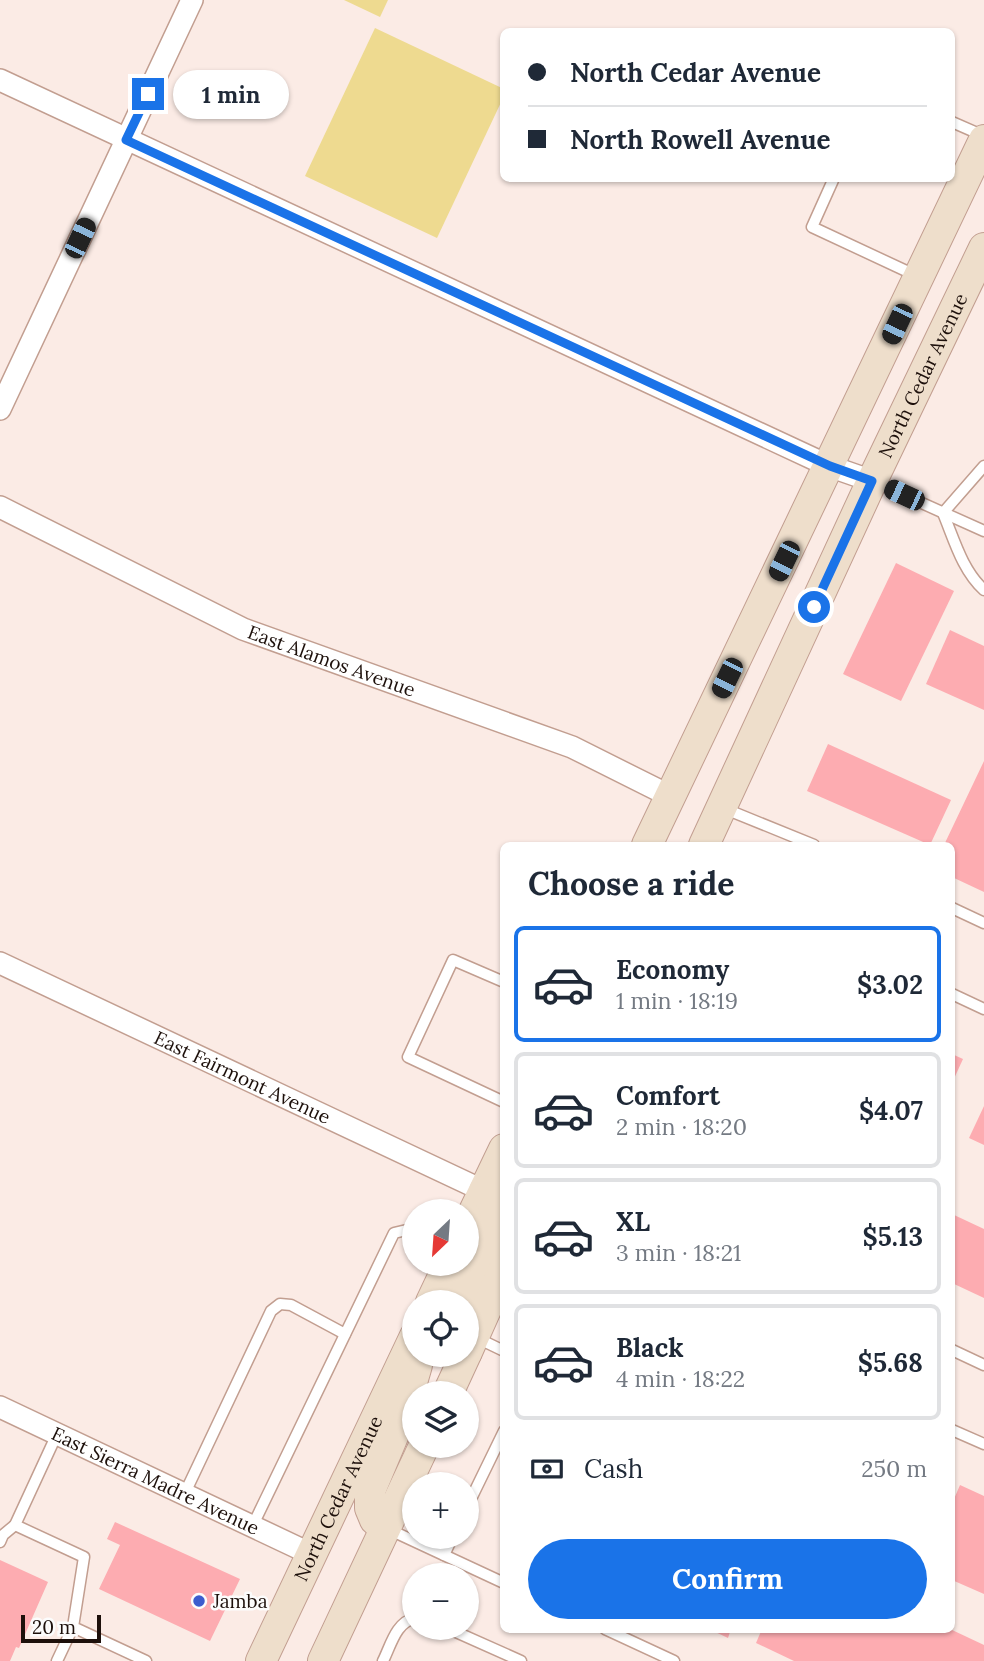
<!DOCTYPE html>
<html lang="en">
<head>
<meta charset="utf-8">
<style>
  :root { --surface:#fff; --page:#f6f6f7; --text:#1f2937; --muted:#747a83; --line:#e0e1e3; --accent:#1a73e8 }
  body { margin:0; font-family:Lora,serif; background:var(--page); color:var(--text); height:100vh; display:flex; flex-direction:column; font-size:26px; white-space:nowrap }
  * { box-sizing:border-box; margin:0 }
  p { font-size:23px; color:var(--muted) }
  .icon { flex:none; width:38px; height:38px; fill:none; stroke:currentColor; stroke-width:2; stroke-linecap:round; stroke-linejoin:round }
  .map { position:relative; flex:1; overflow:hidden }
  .side { position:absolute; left:500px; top:842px; width:455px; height:791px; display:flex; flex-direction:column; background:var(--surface); border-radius:10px; box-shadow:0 2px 5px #0004 }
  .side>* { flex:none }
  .banner { position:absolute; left:500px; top:28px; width:455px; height:154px; border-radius:10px; box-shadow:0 2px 5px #0004; display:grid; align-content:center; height:154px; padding:0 28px; background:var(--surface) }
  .needle { width:46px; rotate:205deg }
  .buttons { position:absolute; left:402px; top:1199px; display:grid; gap:14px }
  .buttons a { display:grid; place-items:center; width:77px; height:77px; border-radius:50%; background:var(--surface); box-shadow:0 2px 5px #0004; font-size:35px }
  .scale { position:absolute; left:21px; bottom:18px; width:80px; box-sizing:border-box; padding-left:7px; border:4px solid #1d100b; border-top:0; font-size:19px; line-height:24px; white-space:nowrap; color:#1d100b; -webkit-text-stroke:5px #fcfcfc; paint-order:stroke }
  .end { position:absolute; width:32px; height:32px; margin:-16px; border:9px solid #1a73e8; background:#fff; box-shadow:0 0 0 4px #fff }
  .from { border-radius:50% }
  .bubble { position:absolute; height:49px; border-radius:24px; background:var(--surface); box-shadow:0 2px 5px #0004; font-size:23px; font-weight:700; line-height:49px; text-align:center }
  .car { position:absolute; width:21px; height:42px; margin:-21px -10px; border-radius:9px; box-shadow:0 0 5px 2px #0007; background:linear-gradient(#222 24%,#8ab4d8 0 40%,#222 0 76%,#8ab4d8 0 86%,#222 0) }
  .banner b { display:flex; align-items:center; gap:24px; height:66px; font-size:26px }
  .banner b+b { border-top:2px solid var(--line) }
  .banner i { width:18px; height:18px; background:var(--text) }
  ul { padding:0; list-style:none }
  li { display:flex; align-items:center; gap:21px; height:116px; margin:0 14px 10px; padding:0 14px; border:4px solid var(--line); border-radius:10px }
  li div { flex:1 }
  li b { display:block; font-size:26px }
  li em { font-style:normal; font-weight:700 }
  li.active { border-color:var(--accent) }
  li>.icon { width:63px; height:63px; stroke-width:1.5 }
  h2 { padding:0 28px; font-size:32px; line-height:84px }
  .pay { display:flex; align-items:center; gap:18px; height:77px; padding:0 28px; font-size:26px }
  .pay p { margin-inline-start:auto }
  .button { display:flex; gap:14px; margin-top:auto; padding:14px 28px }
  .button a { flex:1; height:80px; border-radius:42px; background:var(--accent); color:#fff; font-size:28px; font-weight:700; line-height:80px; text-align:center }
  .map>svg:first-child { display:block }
  .green { fill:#eeda90 }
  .building { fill:#fdacb1 }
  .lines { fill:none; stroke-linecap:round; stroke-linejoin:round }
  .service-casing { stroke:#c29e90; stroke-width:13 }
  .minor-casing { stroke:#c29e90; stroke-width:24 }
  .secondary-casing { stroke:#c29e90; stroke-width:32 }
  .service { stroke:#fff; stroke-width:10 }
  .minor { stroke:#fff; stroke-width:21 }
  .secondary { stroke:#eedecb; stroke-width:30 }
  .route { stroke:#1a73e8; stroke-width:9 }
  .poi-dot { fill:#3c5cce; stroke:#fcfcfc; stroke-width:2.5 }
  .labels { text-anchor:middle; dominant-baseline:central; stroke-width:5; stroke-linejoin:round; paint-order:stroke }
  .street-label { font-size:19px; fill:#1d100b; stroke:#fcfcfc }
  .poi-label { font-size:19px; fill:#1d100b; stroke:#fcfcfc; text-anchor:start }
</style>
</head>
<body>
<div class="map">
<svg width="984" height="1661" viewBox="0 0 984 1661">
  <rect width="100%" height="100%" fill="#fbebe5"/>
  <!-- green -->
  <g class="green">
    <path d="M344 0H388L380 17Z"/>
    <path d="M375 28 504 89V96L437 238 305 176Z"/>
  </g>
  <!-- building -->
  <g class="building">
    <path d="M896 563 954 591 901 701 843 674Z"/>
    <path d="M950 630 984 646V710L926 684Z"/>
    <path d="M828 744 951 800 930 845 807 791Z"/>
    <path d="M984 761V892L952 877V845H944Z"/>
    <path d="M952 1054 963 1059 952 1083Z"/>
    <path d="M984 1106V1145L969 1138Z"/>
    <path d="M952 1214 984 1229V1298L952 1283Z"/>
    <path d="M960 1485 984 1496V1594L952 1580V1498L954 1499Z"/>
    <path d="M115 1522 240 1579 210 1641 99 1589 120 1545 107 1539Z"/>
    <path d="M0 1560 48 1582 19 1648 16 1647 10 1661H0Z"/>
    <path d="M709 1629H731L728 1638Z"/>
    <path d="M762 1629H950L984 1645V1661H794L756 1643Z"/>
  </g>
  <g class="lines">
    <defs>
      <g id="service">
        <path d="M952 122 984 136"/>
        <path d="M834 178 812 227 917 276"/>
        <path d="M984 466 943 513C954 539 962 570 984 590"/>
        <path d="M875 482 984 531"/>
        <path d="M723 808 814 845"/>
        <path d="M952 908 984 923"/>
        <path d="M504 982 453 960 408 1057 504 1102"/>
        <path d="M952 994 984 1009"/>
        <path d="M477 1338 504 1351"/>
        <path d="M952 1350 984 1365"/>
        <path d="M952 1430 984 1444"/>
        <path d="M57 1434 15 1525 84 1557 73 1627 146 1661"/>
        <path d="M184 1495 271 1311 280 1304 291 1305 345 1334"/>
        <path d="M467 1507 504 1431"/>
        <path d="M252 1527 394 1233 415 1228"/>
        <path d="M388 1529 504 1583"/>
        <path d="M0 1542 3 1535 15 1525"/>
        <path d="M444 1555 453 1536"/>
        <path d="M447 1628 521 1661"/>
        <path d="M605 1629 674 1661"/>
        <path d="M57 1661 73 1627"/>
        <path d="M383 1661C391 1645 396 1622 415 1618"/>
      </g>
      <g id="minor">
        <path d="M0 80 829 466 872 481"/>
        <path d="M0 409 192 0"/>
        <path id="s1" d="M0 507 243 629 572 747 670 796"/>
        <path id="s2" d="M0 963 484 1191"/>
        <path id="s3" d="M0 1407 311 1554"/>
      </g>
      <g id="secondary">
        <path d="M647 845 984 140"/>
        <path id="s4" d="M704 845 872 481 984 248"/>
        <path d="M467 1226 504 1149"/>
        <path d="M431 1302 449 1264"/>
        <path d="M465 1302 464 1296C474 1275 501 1234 495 1211 494 1203 488 1197 484 1191"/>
        <path d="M467 1352 504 1269"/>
        <path d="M448 1393 466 1354"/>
        <path d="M385 1527 375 1520 370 1508V1491L404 1410 417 1365"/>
        <path id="s5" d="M261 1661 415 1336"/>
        <path d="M323 1661 424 1446"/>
      </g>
    </defs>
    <!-- service casing -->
    <use href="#service" class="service-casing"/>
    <!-- minor casing -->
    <use href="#minor" class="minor-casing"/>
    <!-- secondary casing -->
    <use href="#secondary" class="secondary-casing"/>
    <!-- service -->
    <use href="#service" class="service"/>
    <!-- minor -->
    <use href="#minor" class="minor"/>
    <!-- secondary -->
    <use href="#secondary" class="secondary"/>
  </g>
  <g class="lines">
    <!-- route -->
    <path class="route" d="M148 94 126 140 830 466 872 481 814 607"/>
  </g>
  <!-- markers -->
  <circle class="poi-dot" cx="199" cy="1601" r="7"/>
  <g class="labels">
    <!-- street labels -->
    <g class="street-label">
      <text stroke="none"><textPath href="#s4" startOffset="518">North Cedar Avenue</textPath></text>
      <text stroke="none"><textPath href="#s1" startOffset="366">East Alamos Avenue</textPath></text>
      <text stroke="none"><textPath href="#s2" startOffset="268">East Fairmont Avenue</textPath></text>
      <text stroke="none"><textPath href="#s3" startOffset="172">East Sierra Madre Avenue</textPath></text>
      <text stroke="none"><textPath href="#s5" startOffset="180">North Cedar Avenue</textPath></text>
    </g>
    <!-- poi labels -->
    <g class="poi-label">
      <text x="213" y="1601">Jamba</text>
    </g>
  </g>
</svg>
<div class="buttons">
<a><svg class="needle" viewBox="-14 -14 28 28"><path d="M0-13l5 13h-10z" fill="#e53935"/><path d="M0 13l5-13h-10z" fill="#747a83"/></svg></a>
<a><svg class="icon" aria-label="locate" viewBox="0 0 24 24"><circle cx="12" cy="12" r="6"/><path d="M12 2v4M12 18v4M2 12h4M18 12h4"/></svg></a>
<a><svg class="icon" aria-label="layers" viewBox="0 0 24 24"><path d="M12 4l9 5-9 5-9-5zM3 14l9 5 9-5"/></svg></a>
<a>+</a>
<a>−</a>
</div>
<div class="scale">20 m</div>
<i class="end from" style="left:814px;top:607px"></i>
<i class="end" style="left:148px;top:94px"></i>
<div class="bubble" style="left:173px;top:70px;width:116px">1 min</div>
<i class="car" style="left:80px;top:238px;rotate:25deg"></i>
<i class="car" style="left:897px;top:324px;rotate:205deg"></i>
<i class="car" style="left:904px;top:495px;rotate:295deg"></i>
<i class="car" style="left:784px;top:561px;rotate:206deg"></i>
<i class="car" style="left:727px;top:678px;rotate:206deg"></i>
<div class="banner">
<b><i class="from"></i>North Cedar Avenue</b>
<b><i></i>North Rowell Avenue</b>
</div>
<section class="side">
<h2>Choose a ride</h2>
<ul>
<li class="active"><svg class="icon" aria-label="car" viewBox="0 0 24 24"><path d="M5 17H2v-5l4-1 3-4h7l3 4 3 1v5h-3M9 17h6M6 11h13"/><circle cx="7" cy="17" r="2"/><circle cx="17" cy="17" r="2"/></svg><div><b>Economy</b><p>1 min · 18:19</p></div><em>$3.02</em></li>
<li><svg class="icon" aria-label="car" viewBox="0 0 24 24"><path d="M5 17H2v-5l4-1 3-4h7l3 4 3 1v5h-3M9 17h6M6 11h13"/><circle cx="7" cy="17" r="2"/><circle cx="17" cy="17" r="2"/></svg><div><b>Comfort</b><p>2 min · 18:20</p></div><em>$4.07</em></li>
<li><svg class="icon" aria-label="car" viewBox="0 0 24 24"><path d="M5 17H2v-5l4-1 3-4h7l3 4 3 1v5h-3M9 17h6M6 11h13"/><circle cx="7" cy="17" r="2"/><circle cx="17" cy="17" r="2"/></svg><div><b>XL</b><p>3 min · 18:21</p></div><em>$5.13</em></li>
<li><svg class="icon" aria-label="car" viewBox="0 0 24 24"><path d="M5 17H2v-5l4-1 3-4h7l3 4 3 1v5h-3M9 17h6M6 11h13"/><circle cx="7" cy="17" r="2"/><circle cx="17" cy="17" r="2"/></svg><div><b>Black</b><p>4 min · 18:22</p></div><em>$5.68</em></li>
</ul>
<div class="pay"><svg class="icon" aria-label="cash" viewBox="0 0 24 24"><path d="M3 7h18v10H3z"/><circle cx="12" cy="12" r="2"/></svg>Cash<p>250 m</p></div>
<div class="button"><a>Confirm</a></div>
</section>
</div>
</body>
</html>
